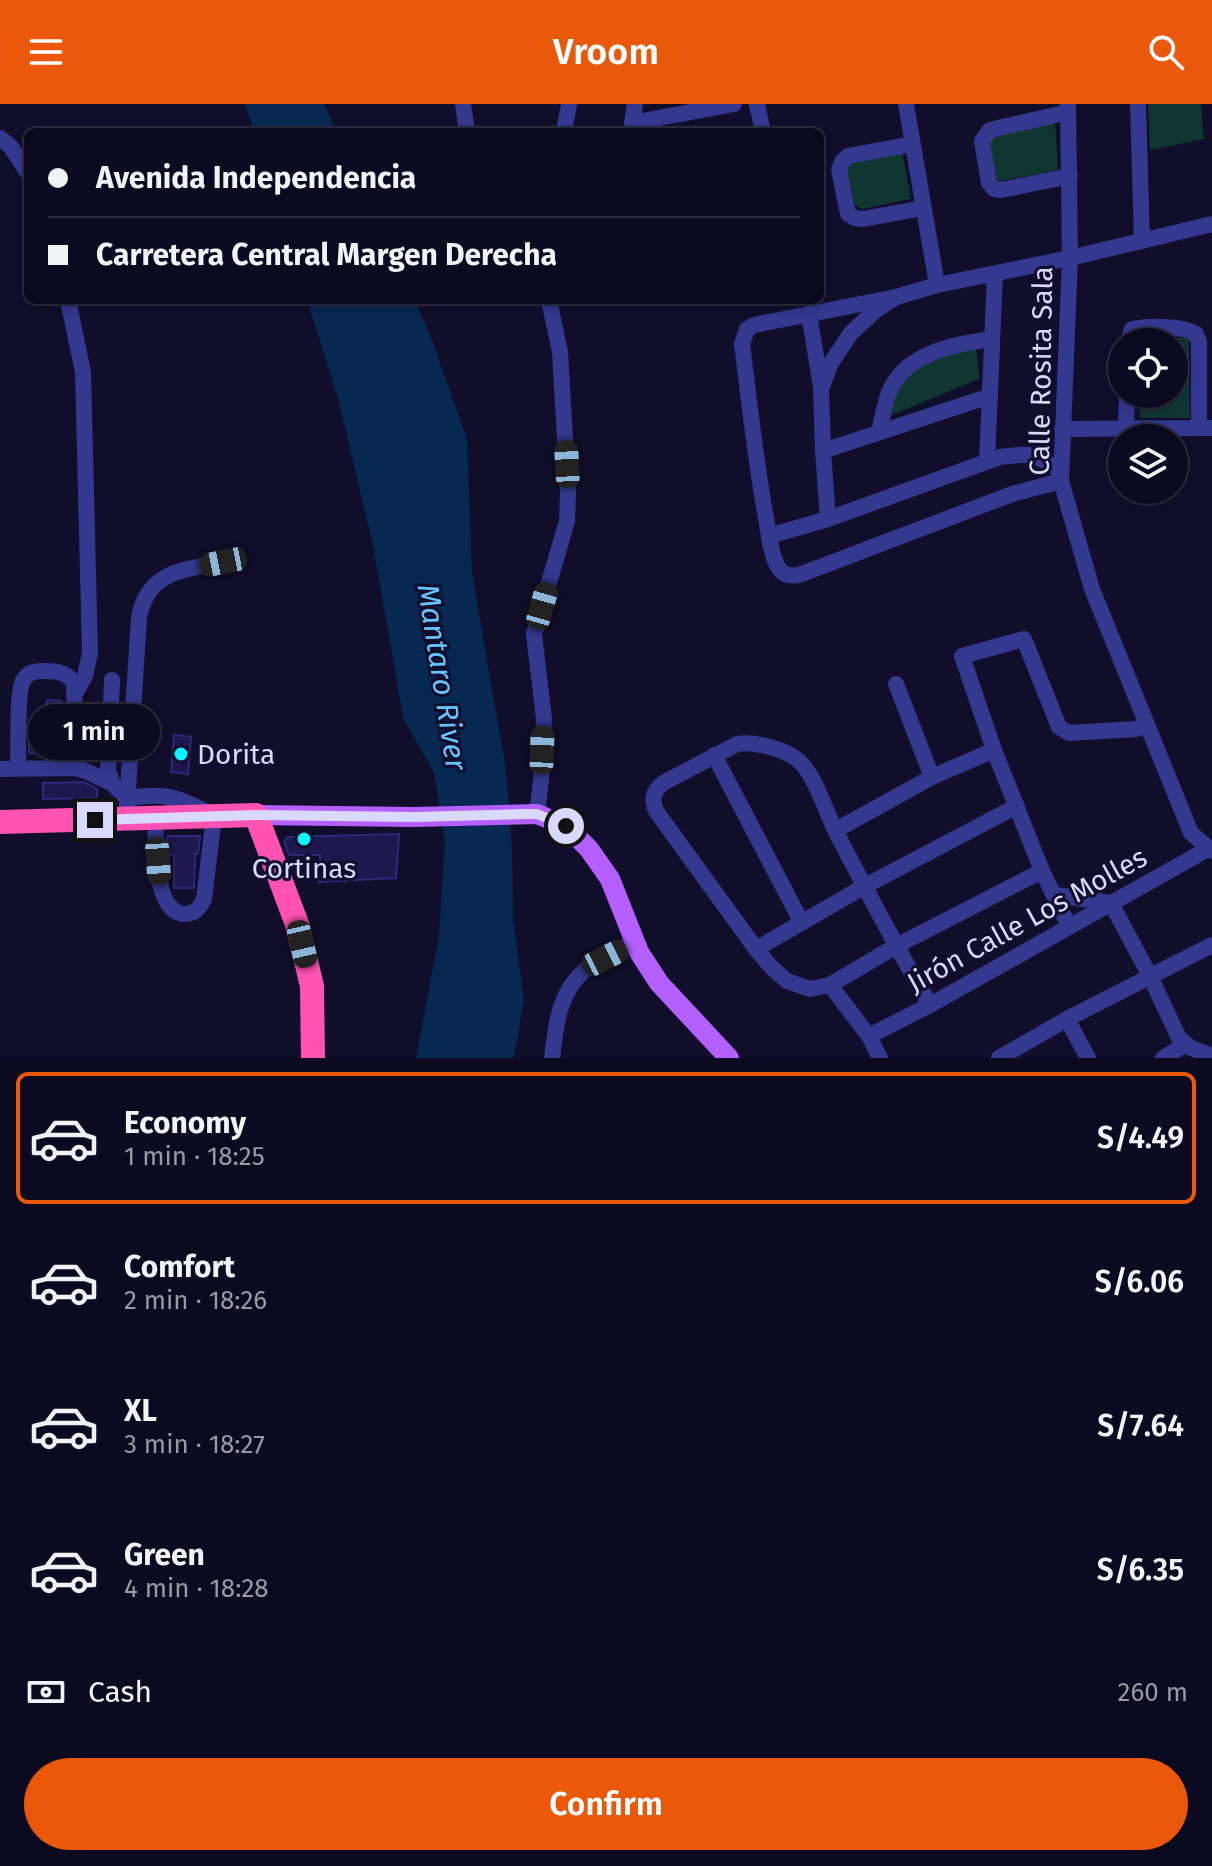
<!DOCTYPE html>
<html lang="en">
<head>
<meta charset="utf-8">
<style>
  :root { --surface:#0c0a20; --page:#1a182d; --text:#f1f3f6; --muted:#9a9aa5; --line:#2c2b3e; --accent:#ea580c }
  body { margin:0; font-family:"Fira Sans",sans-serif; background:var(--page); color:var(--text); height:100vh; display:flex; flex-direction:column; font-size:30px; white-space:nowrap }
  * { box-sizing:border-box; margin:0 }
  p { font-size:26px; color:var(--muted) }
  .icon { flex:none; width:44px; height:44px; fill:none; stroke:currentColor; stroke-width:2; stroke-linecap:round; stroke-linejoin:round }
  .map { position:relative; height:954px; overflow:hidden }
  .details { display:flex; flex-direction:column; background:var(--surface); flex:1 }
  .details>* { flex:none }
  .guide { position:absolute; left:24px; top:24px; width:800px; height:176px; border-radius:12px; box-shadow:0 4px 12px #0003,0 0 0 2px var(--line); display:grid; align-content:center; height:176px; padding:0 24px; background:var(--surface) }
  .tools { position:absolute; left:1108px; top:224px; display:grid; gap:16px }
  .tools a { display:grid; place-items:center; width:80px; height:80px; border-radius:50%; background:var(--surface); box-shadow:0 4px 12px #0003,0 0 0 2px var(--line); font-size:40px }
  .end { position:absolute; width:36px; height:36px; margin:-18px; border:10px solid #d9d8ff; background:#111; box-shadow:0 0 0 4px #111 }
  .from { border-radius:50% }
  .bubble { position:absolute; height:56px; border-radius:28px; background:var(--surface); box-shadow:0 4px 12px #0003,0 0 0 2px var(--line); font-size:26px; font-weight:600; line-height:56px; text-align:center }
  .car { position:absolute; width:24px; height:48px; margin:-24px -12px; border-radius:10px; box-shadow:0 0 6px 2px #0007; background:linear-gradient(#222 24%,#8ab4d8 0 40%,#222 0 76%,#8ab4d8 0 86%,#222 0) }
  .guide b { display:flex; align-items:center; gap:28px; height:76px; font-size:30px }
  .guide b+b { border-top:2px solid var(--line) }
  .guide i { width:20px; height:20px; background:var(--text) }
  ul { padding:14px 0 0; list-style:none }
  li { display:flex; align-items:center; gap:24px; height:132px; margin:0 16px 12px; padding:0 8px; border:4px solid transparent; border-radius:12px }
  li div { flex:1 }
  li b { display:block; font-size:30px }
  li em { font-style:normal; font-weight:600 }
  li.active { border-color:var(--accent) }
  li>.icon { width:72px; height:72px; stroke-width:1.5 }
  .pay { display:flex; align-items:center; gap:20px; height:88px; padding:0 24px; font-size:30px }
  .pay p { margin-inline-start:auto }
  .primary-button { display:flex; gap:16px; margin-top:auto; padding:16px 24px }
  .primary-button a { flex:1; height:92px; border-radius:48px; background:var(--accent); color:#fff; font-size:32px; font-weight:600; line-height:92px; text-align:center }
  header { display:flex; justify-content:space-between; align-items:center; height:104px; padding:0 24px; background:var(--accent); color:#fff; font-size:36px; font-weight:600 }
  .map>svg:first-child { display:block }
  .green { fill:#103631 }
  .water { fill:#072851 }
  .building { fill:#1e184e; stroke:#31277c; stroke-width:2 }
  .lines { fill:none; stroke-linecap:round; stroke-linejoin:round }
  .minor { stroke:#34388f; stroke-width:16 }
  .major { stroke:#b65fff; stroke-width:20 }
  .highway { stroke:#ff53b3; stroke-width:24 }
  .route { stroke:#d9d8ff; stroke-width:10 }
  .poi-dot { fill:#04faff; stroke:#100e2b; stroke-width:3 }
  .labels { text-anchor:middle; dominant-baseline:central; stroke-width:6; stroke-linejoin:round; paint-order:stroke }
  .street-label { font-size:28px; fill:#d9d8ff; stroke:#100e2b }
  .poi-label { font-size:28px; fill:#d9d8ff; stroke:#100e2b; text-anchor:start }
  .water-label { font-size:30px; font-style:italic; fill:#66c5ff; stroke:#100e2b }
</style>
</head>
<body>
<header><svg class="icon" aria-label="menu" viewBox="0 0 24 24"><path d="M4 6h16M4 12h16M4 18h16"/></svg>Vroom<svg class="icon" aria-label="search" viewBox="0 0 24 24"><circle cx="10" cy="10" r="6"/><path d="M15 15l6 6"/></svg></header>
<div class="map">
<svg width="1212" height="954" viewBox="0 0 1212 954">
  <rect width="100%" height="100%" fill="#100e2b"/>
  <!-- green -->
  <g class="green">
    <path d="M1148 0H1201L1204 35 1150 46Z"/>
    <path d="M1055 17 1058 66 1000 77 994 73 987 35Z"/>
    <path d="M902 47 911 95 862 105 855 101 846 64 850 56Z"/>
    <path d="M1140 234H1189L1190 314H1140V290H1174V238H1140Z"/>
    <path d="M976 239 979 275 882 315 908 265Z"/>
  </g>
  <!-- water -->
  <g class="water">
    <path d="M245 0H324L337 28H254Z"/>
    <path d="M307 196H415L433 239 467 335 472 469 506 666 512 742 513 816 524 896 514 954H416L439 832 445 735 434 669 403 613 373 441 338 294Z"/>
  </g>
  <!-- building -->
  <g class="building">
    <path d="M47 596 61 597 57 651 29 649V615L45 616Z"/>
    <path d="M174 631 191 633 188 670 171 668Z"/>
    <path d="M84 678 97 685V694L43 695V679Z"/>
    <path d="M399 730 396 774 319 778 320 751H289L284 737 288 733Z"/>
    <path d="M167 732H200L198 750H195L194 784H174V751H168Z"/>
  </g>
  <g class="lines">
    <!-- minor -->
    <g class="minor">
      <path d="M463 0 467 28"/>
      <path d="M635 0 632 19 734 0"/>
      <path d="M757 0 763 28"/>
      <path d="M906 0 937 181"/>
      <path d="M1068 0 1070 154 1061 377 1092 485 1191 729 1212 747"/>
      <path d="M1138 0 1142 137"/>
      <path d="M1068 8 990 26 982 37 989 79 994 85 1001 86 1070 72"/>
      <path d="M564 28 569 0"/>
      <path d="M0 34 11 43 28 69"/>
      <path d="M912 40 848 52 842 58 839 66 848 110 855 114 863 115 923 104"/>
      <path d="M896 193 754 221 747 225 742 240C749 296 755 353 765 408 768 424 770 450 778 463 783 472 791 472 799 471L1012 390 1061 377"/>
      <path d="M68 196 83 268 90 549 85 572 76 588"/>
      <path d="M809 210 821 283"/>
      <path d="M1128 238 1132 225C1148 222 1182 221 1196 230L1199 238V324"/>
      <path d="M1126 324 1127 290"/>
      <path d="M1062 325 1212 324"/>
      <path d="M879 328C882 316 884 303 888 291 903 249 954 240 992 235"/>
      <path d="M823 347 990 292"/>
      <path d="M987 357 995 170"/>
      <path d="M828 415 823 347 821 285 831 259 851 229 876 206 896 193 937 181 1070 154 1212 120"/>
      <path d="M769 432 828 415 1000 353C1031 349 1034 349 1060 367"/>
      <path d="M112 576 108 667 113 680 127 695C165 687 181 694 214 712L204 795C200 803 196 810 185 810 152 809 157 737 155 714"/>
      <path d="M896 580 932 673"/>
      <path d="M714 651 802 819"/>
      <path d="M18 664C19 648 16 585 24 575 29 567 37 567 46 567 58 567 67 569 74 579L76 664"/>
      <path d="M0 665 76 664 86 667 113 680"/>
      <path d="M127 702 139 513C148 467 183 466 223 458"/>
      <path d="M537 710 541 677 544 615 534 530 567 417 568 388 560 248 549 196"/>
      <path d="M836 726 932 673 994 646"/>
      <path d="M1055 791 1111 799 1150 872 1179 934 1191 944 1212 952"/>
      <path d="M1069 822 1042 767 994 646 962 552 1024 535 1059 623 1069 629 1136 625 1147 621"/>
      <path d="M756 845 865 782 1017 702"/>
      <path d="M830 881 869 932 880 954"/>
      <path d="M930 901C897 844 866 786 836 728 826 708 815 672 800 658 787 645 753 637 737 640L663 679C653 688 651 694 656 707L756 845 772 864 787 877 810 885 830 881 896 842 1042 767"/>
      <path d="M1067 915 1088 954"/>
      <path d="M869 932 930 901 1208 745"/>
      <path d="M552 954C556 922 558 889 585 866 599 854 619 847 635 838"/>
      <path d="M999 954 1067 915 1212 841"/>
      <path d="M1163 954 1186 940"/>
    </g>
    <!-- major -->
    <path class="major" d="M256 711 414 713 537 710 566 722 589 745 610 775 639 848 659 879 729 954"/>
    <!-- highway -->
    <path class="highway" d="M0 718 256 711 297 820 312 882 313 954"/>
  </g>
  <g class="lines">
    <!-- route -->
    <path class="route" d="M95 716 256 711 414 713 524 710H537L566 722"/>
  </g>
  <!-- markers -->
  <g class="poi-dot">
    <circle cx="181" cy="650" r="8"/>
    <circle cx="304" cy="735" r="8"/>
  </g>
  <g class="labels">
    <!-- street labels -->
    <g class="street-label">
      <text transform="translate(1041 267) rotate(-89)">Calle Rosita Sala</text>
      <text transform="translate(1027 816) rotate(-29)">Jirón Calle Los Molles</text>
    </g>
    <!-- poi labels -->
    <g class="poi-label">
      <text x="197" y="650">Dorita</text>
      <text x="304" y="764" text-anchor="middle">Cortinas</text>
    </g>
    <!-- water labels -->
    <g class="water-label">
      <text transform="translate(442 573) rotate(81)">Mantaro River</text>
    </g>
  </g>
</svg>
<div class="tools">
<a><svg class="icon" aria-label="locate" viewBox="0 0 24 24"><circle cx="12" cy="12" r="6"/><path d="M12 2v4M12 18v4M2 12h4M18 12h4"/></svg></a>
<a><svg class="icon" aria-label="layers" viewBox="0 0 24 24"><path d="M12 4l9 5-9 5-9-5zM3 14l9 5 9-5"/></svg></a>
</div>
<i class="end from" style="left:566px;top:722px"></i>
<i class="end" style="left:95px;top:716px"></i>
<div class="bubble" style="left:28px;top:600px;width:132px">1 min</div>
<i class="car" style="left:567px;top:360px;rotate:357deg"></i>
<i class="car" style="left:223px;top:458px;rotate:259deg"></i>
<i class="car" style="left:542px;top:502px;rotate:16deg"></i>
<i class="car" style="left:542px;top:646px;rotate:2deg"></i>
<i class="car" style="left:158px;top:757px;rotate:176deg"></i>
<i class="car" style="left:302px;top:840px;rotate:167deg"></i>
<i class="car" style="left:605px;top:854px;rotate:63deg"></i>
<div class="guide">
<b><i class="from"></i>Avenida Independencia</b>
<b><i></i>Carretera Central Margen Derecha</b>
</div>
</div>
<section class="details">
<ul>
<li class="active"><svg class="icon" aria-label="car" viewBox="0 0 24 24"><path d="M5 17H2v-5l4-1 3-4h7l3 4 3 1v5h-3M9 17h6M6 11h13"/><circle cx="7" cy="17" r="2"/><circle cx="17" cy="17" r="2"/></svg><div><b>Economy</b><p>1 min · 18:25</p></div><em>S/4.49</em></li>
<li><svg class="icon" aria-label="car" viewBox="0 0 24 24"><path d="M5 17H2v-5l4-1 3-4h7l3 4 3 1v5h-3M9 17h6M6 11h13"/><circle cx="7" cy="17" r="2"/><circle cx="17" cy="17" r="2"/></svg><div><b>Comfort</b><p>2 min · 18:26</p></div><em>S/6.06</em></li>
<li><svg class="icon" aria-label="car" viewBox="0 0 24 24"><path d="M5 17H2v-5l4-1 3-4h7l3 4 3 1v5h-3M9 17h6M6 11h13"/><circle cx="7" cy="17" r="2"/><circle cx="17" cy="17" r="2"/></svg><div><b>XL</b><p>3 min · 18:27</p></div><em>S/7.64</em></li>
<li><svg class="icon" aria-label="car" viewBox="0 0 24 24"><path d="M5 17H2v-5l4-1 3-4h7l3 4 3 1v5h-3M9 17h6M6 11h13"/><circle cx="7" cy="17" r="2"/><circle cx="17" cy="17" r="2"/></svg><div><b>Green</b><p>4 min · 18:28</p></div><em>S/6.35</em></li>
</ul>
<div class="pay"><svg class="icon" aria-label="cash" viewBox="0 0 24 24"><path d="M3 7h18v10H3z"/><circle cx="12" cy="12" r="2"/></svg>Cash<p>260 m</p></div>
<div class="primary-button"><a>Confirm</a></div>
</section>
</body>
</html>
